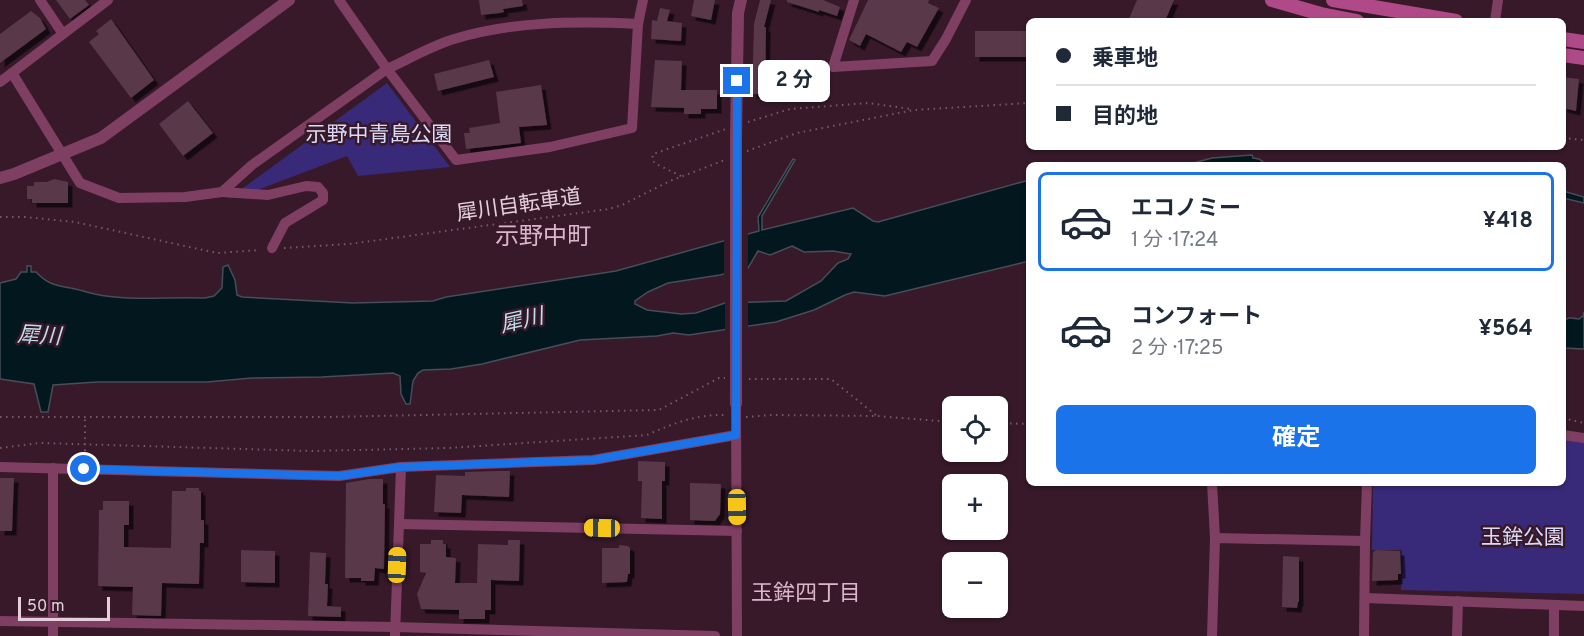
<!DOCTYPE html>
<html lang="ja">
<head>
<meta charset="utf-8">
<style>
  :root { --surface:#fff; --page:#f6f6f7; --text:#1f2937; --muted:#747a83; --line:#e0e1e3; --accent:#1a73e8 }
  body { margin:0; font-family:Overpass,"Noto Sans JP",sans-serif; background:var(--page); color:var(--text); height:100vh; display:flex; flex-direction:column; font-size:22px; white-space:nowrap }
  * { box-sizing:border-box; margin:0 }
  p { font-size:20px; color:var(--muted) }
  .icon { flex:none; width:33px; height:33px; fill:none; stroke:currentColor; stroke-width:2; stroke-linecap:round; stroke-linejoin:round }
  .map { position:relative; flex:1; overflow:hidden }
  .sheet { position:absolute; left:1026px; top:162px; width:540px; height:324px; display:flex; flex-direction:column; background:var(--surface); border-radius:9px; box-shadow:0 2px 4px #0004 }
  .sheet>* { flex:none }
  .banner { position:absolute; left:1026px; top:18px; width:540px; height:132px; border-radius:9px; box-shadow:0 2px 4px #0004; display:grid; align-content:center; height:132px; padding:0 30px; background:var(--surface) }
  .tools { position:absolute; left:942px; top:396px; display:grid; gap:12px }
  .tools a { display:grid; place-items:center; width:66px; height:66px; border-radius:9px; background:var(--surface); box-shadow:0 2px 4px #0004; font-size:30px }
  .scale { position:absolute; left:18px; bottom:15px; width:92px; box-sizing:border-box; padding-left:6px; border:3px solid #e4cfda; border-top:0; font-size:16px; line-height:21px; white-space:nowrap; color:#e4cfda; -webkit-text-stroke:4px #37192a; paint-order:stroke }
  .end { position:absolute; width:27px; height:27px; margin:-14px; border:8px solid #1a73e8; background:#fff; box-shadow:0 0 0 3px #fff }
  .from { border-radius:50% }
  .bubble { position:absolute; height:42px; border-radius:9px; background:var(--surface); box-shadow:0 2px 4px #0004; font-size:20px; font-weight:700; line-height:42px; text-align:center }
  .car { position:absolute; width:18px; height:36px; margin:-18px -9px; border-radius:8px; box-shadow:0 0 4px 2px #0007; background:linear-gradient(#f5c518 24%,#345 0 40%,#f5c518 0 76%,#345 0 86%,#f5c518 0) }
  .banner b { display:flex; align-items:center; gap:21px; height:57px; font-size:22px }
  .banner b+b { border-top:2px solid var(--line) }
  .banner i { width:15px; height:15px; background:var(--text) }
  ul { padding:10px 0 0; list-style:none }
  li { display:flex; align-items:center; gap:18px; height:99px; margin:0 12px 9px; padding:0 18px; border:3px solid transparent; border-radius:9px }
  li div { flex:1 }
  li b { display:block; font-size:22px }
  li em { font-style:normal; font-weight:700 }
  li.on { border-color:var(--accent) }
  li>.icon { width:54px; height:54px; stroke-width:1.5 }
  .primary-button { display:flex; gap:12px; margin-top:auto; padding:12px 30px }
  .primary-button a { flex:1; height:69px; border-radius:9px; background:var(--accent); color:#fff; font-size:24px; font-weight:700; line-height:69px; text-align:center }
  .map>svg:first-child { display:block }
  .green { fill:#392a79 }
  .water { fill:#03171f; stroke:#464e57; stroke-width:1.5; fill-rule:evenodd }
  .pier { fill:#37192a }
  .building { fill:#583749; filter:url(#shadow) }
  .lines { fill:none; stroke-linecap:round; stroke-linejoin:round }
  .path { stroke:#765b6a; stroke-width:2; stroke-dasharray:1.5 4.5; stroke-linecap:butt }
  .minor { stroke:#7f3f63; stroke-width:10 }
  .tertiary { stroke:#7f3f63; stroke-width:12 }
  .secondary { stroke:#b04987; stroke-width:14 }
  .route { stroke:#1a73e8; stroke-width:8 }
  .labels { text-anchor:middle; dominant-baseline:central; stroke-width:5; stroke-linejoin:round; paint-order:stroke }
  .park-label { font-size:21px; fill:#dbdbf7; stroke:#37192a }
  .street-label { font-size:21px; fill:#e4cfda; stroke:#37192a }
  .water-label { font-size:22px; font-style:italic; fill:#bfdeec; stroke:#37192a }
  .neighbourhood-label { font-size:22px; fill:#ddb5c9; stroke:#37192a }
  .quarter-label { font-size:24px; fill:#ddb5c9; stroke:#37192a }
</style>
</head>
<body>
<div class="map">
<svg width="1584" height="636" viewBox="0 0 1584 636">
  <defs>
    <filter id="shadow"><feDropShadow dx="4.5" dy="4.5" stdDeviation="0" flood-color="#0009"/></filter>
  </defs>
  <rect width="100%" height="100%" fill="#37192a"/>
  <!-- green -->
  <g class="green">
    <path d="M387 83 450 167 358 176 347 156 252 192 228 199Z"/>
    <path d="M1563 438 1584 442V594L1401 590 1402 550H1372L1373 483H1563Z"/>
  </g>
  <!-- water -->
  <g class="water">
    <path d="M1252 155 1253 158 1259 159 1267 165H1186L1212 158Z"/>
    <path d="M793 159 795 160 762 216V230L853 208 873 221 878 222 1029 180V261L885 296 854 292 845 295 814 310 776 322 689 335 673 333 657 336 580 340 482 364 451 369 423 370 418 373 413 381 410 404H406L401 394 400 376 393 373 322 377 252 378 207 382H97L53 385 48 412H41L34 384 0 379V283L16 279 21 272H27V266H31V272H36C52 289 63 285 83 291 122 303 164 296 205 298L214 296 222 288 223 267 228 265 235 280 237 295 242 297 353 303 433 301 446 297 616 271 759 231 758 217ZM792 246 804 252 833 251 851 254 848 259 838 263 821 281 786 301 725 303 696 313 681 314 647 310 635 304V301L648 292 668 283 720 275 748 268 758 251 770 255Z"/>
    <path d="M1563 191 1584 197V203L1563 198Z"/>
    <path d="M1584 312V349L1563 348V322C1569 315 1572 319 1579 319L1583 316Z"/>
  </g>
  <!-- pier -->
  <g class="pier">
    <path d="M748 230V271L724 277V236Z"/>
    <path d="M748 298V329L725 332V300Z"/>
  </g>
  <!-- building -->
  <g class="building">
    <path d="M56 0H85L89 5 70 19Z"/>
    <path d="M479 0H522L523 6 503 9 504 12 500 13 481 15Z"/>
    <path d="M694 0H715L711 20 691 16Z"/>
    <path d="M760 0H771L764 27H766L765 94H752L754 24Z"/>
    <path d="M787 0H823L840 7 837 16 819 10V12L787 2Z"/>
    <path d="M868 0H929L928 3 939 8 917 47 907 42 901 52 866 34 860 46 849 40Z"/>
    <path d="M1137 0H1174L1165 21H1128Z"/>
    <path d="M660 8 670 10 667 21 682 23 681 41 651 39 652 20 657 21Z"/>
    <path d="M31 11 40 18 46 29 0 63V34Z"/>
    <path d="M111 19 154 80 131 98 89 42 99 34 96 31Z"/>
    <rect x="975" y="31" width="54" height="26"/>
    <path d="M489 60 494 77 438 91 434 74Z"/>
    <path d="M655 60 682 61 681 90H717V109H701V114H684V108L651 107Z"/>
    <path d="M1563 77 1579 79 1576 111 1563 108Z"/>
    <path d="M541 85 547 125 519 127 521 143 466 149 464 133H470L469 128 500 123 496 92Z"/>
    <path d="M188 101 213 133 183 156 159 124Z"/>
    <path d="M54 179 68 182V203H32V199H27V186H34V182H47Z"/>
    <path d="M638 461 665 462V481H662V519L641 518 642 481H638Z"/>
    <path d="M496 471H510L509 497 462 495 461 513 434 512 436 475 465 476V472Z"/>
    <path d="M0 478H14L12 531H0Z"/>
    <path d="M369 479H383V504H385L384 569 375 568 374 581H361V578H345L346 483Z"/>
    <path d="M690 483 721 484 720 514 715 521 690 520Z"/>
    <path d="M186 488H199V491H201V520H204V543H200L199 584 162 583 161 616 132 615 133 587 98 586 99 510H103V501H129V525H124V547L171 548 172 491H186Z"/>
    <path d="M431 540H443V544H446V557L456 558 455 583H477L478 544 508 545V540H520L519 581 491 580V610H485V619H459V610L421 609 417 594 426 573 420 572V544H431Z"/>
    <path d="M619 545 628 546 630 548V574H628L627 582 602 583V548H619Z"/>
    <path d="M241 550 275 551V583L241 582Z"/>
    <path d="M1376 550 1400 551 1401 574H1398V580L1372 581 1373 552Z"/>
    <path d="M310 552 326 553 325 584H328L327 606 341 607V617L308 616Z"/>
    <path d="M1283 556 1299 557V602H1298L1297 608 1282 607Z"/>
  </g>
  <g class="lines">
    <!-- path -->
    <g class="path">
      <path d="M748 122 790 109 868 103 911 109"/>
      <path d="M1563 138 1584 140"/>
      <path d="M747 151 797 133 914 110 1029 103"/>
      <path d="M681 176 656 164 652 160 653 154 726 129"/>
      <path d="M0 217H25L75 222 217 253 260 250"/>
      <path d="M284 248 349 244 609 209 622 205 670 181 725 160"/>
      <path d="M749 379H831L877 416"/>
      <path d="M0 417H327L659 410 719 378H725"/>
      <path d="M746 417 772 415 877 416 952 422"/>
      <path d="M1563 418 1584 423"/>
      <path d="M998 423 1029 424"/>
      <path d="M0 448 40 443 312 451 449 448 647 435C672 424 696 414 725 415"/>
      <path d="M85 457V418"/>
    </g>
    <!-- minor -->
    <g class="minor">
      <path d="M40 0 63 34 108 0"/>
      <path d="M339 0 387 69C409 59 431 46 454 39 513 21 577 21 638 24"/>
      <path d="M854 0 833 67 932 61 946 39 966 0"/>
      <path d="M1495 21 1498 0"/>
      <path d="M63 34 12 73 80 183 119 198 185 197 222 192 252 165 387 69 456 160 550 147 632 128 638 24 643 0"/>
      <path d="M0 82 12 73"/>
      <path d="M222 192 268 195 306 186 318 187 323 193V200L285 223 272 248"/>
      <path d="M736 404 737 636"/>
      <path d="M1563 435 1584 438"/>
      <path d="M0 467 339 476 401 467 593 460 736 435"/>
      <path d="M53 468V636"/>
      <path d="M1212 483 1215 538"/>
      <path d="M399 524 737 531"/>
      <path d="M1365 598 1584 606"/>
      <path d="M0 621 395 627 715 636"/>
      <path d="M395 636 401 467"/>
      <path d="M1212 636 1215 538 1365 541 1367 483"/>
      <path d="M1364 636 1365 541"/>
      <path d="M1457 636 1458 601"/>
      <path d="M1554 636V605"/>
    </g>
    <!-- tertiary -->
    <g class="tertiary">
      <path d="M0 178 14 174 101 138 289 0"/>
      <path d="M736 404V137L738 13 741 0"/>
    </g>
    <!-- secondary -->
    <g class="secondary">
      <path d="M1272 0 1321 14 1357 21"/>
      <path d="M1333 0 1456 21"/>
      <path d="M1563 39 1584 42"/>
      <path d="M1563 55 1584 58"/>
    </g>
  </g>
  <g class="lines">
    <!-- route -->
    <path class="route" d="M84 469 339 476 401 467 593 460 736 435 737 81"/>
  </g>
  <g class="labels">
    <!-- park labels -->
    <g class="park-label">
      <text x="379" y="135">示野中青島公園</text>
      <text x="1523" y="538">玉鉾公園</text>
    </g>
    <!-- street labels -->
    <g class="street-label">
      <text transform="translate(519 206) rotate(-8)">犀川自転車道</text>
    </g>
    <!-- water labels -->
    <g class="water-label">
      <text transform="translate(522 322) rotate(-13)">犀川</text>
      <text transform="translate(39 337) rotate(3)">犀川</text>
    </g>
    <!-- neighbourhood labels -->
    <g class="neighbourhood-label">
      <text x="806" y="594">玉鉾四丁目</text>
    </g>
    <!-- quarter labels -->
    <g class="quarter-label">
      <text x="543" y="238">示野中町</text>
    </g>
  </g>
</svg>
<div class="tools">
<a><svg class="icon" aria-label="locate" viewBox="0 0 24 24"><circle cx="12" cy="12" r="6"/><path d="M12 2v4M12 18v4M2 12h4M18 12h4"/></svg></a>
<a>+</a>
<a>−</a>
</div>
<div class="scale">50 m</div>
<i class="end from" style="left:84px;top:469px"></i>
<i class="end" style="left:737px;top:81px"></i>
<div class="bubble" style="left:758px;top:60px;width:72px">2 分</div>
<i class="car" style="left:737px;top:507px;rotate:179deg"></i>
<i class="car" style="left:602px;top:528px;rotate:271deg"></i>
<i class="car" style="left:397px;top:565px;rotate:2deg"></i>
<div class="banner">
<b><i class="from"></i>乗車地</b>
<b><i></i>目的地</b>
</div>
<section class="sheet">
<ul>
<li class="on"><svg class="icon" aria-label="car" viewBox="0 0 24 24"><path d="M5 17H2v-5l4-1 3-4h7l3 4 3 1v5h-3M9 17h6M6 11h13"/><circle cx="7" cy="17" r="2"/><circle cx="17" cy="17" r="2"/></svg><div><b>エコノミー</b><p>1 分 · 17:24</p></div><em>¥418</em></li>
<li><svg class="icon" aria-label="car" viewBox="0 0 24 24"><path d="M5 17H2v-5l4-1 3-4h7l3 4 3 1v5h-3M9 17h6M6 11h13"/><circle cx="7" cy="17" r="2"/><circle cx="17" cy="17" r="2"/></svg><div><b>コンフォート</b><p>2 分 · 17:25</p></div><em>¥564</em></li>
</ul>
<div class="primary-button"><a>確定</a></div>
</section>
</div>
</body>
</html>
